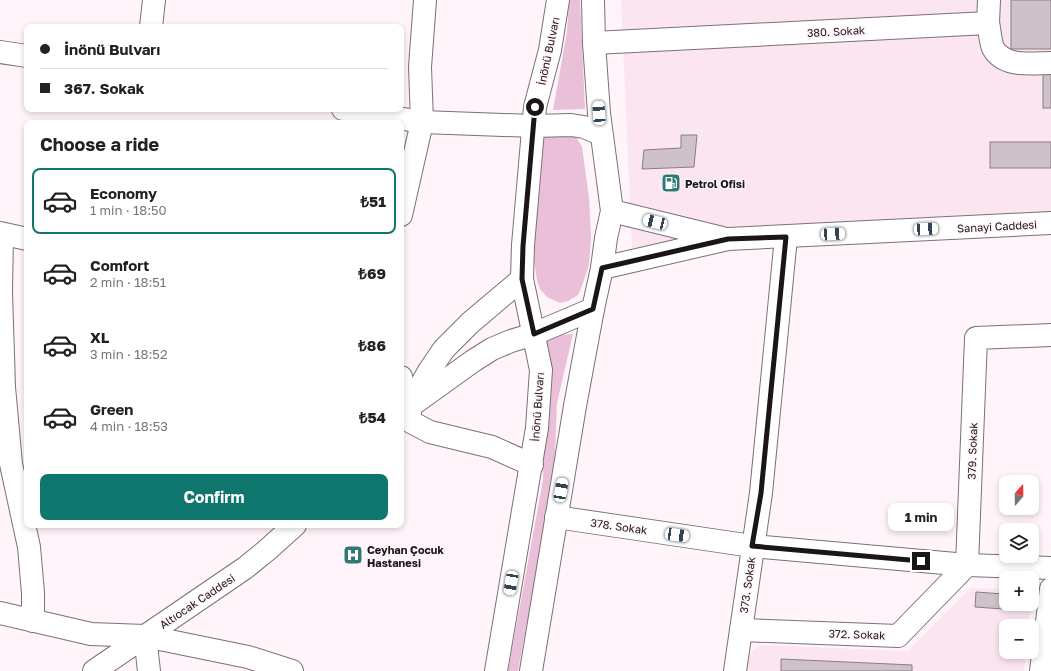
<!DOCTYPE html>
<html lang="en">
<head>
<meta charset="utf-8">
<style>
  :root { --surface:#fff; --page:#f2f2f2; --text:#222; --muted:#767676; --line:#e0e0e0; --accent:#0f766e }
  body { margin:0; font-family:"Golos Text",sans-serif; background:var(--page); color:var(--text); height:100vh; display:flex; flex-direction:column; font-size:15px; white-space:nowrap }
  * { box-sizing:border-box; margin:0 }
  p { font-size:13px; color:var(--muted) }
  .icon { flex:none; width:22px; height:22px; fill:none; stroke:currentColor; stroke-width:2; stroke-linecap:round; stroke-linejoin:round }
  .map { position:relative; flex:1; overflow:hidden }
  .side { position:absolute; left:24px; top:120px; width:380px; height:408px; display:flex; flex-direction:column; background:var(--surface); border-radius:8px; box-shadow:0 2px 6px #0003 }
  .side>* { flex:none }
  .top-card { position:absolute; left:24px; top:24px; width:380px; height:88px; border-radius:8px; box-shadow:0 2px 6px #0003; display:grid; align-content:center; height:88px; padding:0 16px; background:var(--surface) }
  .needle { width:26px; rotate:20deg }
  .buttons { position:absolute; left:999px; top:475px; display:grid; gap:8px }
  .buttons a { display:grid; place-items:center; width:40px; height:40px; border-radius:8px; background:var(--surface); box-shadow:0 2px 6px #0003; font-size:20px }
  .end { position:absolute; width:18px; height:18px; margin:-9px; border:5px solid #1a1518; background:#fff; box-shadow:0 0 0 2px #fff }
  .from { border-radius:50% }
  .bubble { position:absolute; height:28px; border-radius:8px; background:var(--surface); box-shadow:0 2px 6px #0003; font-size:13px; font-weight:700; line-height:28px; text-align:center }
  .car { position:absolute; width:12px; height:24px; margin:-12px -6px; border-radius:5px; box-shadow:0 0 3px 1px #0007; background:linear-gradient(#fff 24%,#345 0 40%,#fff 0 76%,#345 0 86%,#fff 0) }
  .top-card b { display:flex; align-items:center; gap:14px; height:38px; font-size:15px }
  .top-card b+b { border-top:1px solid var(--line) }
  .top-card i { width:10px; height:10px; background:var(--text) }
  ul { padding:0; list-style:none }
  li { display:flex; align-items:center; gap:12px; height:66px; margin:0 8px 6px; padding:0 8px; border:2px solid transparent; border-radius:8px }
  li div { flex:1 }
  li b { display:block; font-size:15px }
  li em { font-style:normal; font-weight:700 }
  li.selected { border-color:var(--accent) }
  li>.icon { width:36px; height:36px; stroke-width:1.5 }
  h2 { padding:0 16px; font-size:18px; line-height:48px }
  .button { display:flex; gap:8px; margin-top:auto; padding:8px 16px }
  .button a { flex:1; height:46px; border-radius:8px; background:var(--accent); color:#fff; font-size:16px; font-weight:700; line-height:46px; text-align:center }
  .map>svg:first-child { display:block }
  .built { fill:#fbe5f1 }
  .green { fill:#eabfd8 }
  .building { fill:#cfc1c9; stroke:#897d84 }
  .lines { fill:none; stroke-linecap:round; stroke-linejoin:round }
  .minor-casing { stroke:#7c7077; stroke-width:24 }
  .major-casing { stroke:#7c7077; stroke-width:24 }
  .minor { stroke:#fff; stroke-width:22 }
  .major { stroke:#fff; stroke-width:22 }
  .route { stroke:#1a1518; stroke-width:5 }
  .labels { text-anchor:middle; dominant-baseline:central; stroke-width:3; stroke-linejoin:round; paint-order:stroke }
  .street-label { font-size:11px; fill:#1a1518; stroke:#fff4fa }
  .poi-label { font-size:11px; font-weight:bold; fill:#1a1518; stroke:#fff4fa; text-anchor:start }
</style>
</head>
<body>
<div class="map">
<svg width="1051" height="671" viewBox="0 0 1051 671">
  <rect width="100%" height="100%" fill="#fff4fa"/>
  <!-- built -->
  <g class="built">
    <path d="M621 0H1051V234L632 248Z"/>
    <path d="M971 588 1006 589V604H1031L1028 626H1006V652H1026L1024 671H747L749 654 760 645 908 651Z"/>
  </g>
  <!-- green -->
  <g class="green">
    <path d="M569 0H580L585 109 553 110 567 32Z"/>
    <path d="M570 132 577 138 582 147 589 198 591 237 589 265 582 286 578 295 568 301 560 303 547 297 540 289 537 280 534 260 532 241 541 135Z"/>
    <path d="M573 334 557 403 554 476 518 671H508L543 480 545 404 544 336Z"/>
  </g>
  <!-- building -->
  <g class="building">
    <rect x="1011" y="0" width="40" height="49"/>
    <rect x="1043" y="73" width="8" height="35"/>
    <path d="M681 135H697L694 167 642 169 644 150 681 148Z"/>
    <rect x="990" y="142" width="61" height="26"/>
    <path d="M976 592 1004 594 1003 609 975 607Z"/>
    <path d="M781 659 912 665V671H781Z"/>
  </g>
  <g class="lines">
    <defs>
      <g id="minor">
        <path d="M988 23 989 0"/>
        <path d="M151 27 154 0"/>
        <path d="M594 43 988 23C990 31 990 41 993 48 1004 68 1032 63 1051 63"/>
        <path d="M0 52 27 56"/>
        <path d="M343 109 422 122 533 126 571 125 584 127 601 134"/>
        <path d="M612 211 722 238"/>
        <path d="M401 215 422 122 420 67 425 0"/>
        <path d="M0 233 27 239"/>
        <path d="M2 234 1 292 4 387 11 464 29 547 33 593V621"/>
        <path d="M602 268 728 239 1051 223"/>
        <path d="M401 377 409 407 411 422 430 432 492 447 532 465"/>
        <path d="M411 403 429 371 444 349 470 323 522 279"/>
        <path d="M401 416 409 407 473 361 492 349 511 341 534 334 593 309"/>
        <path d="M556 517 752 546 967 565 1051 568"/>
        <path d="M0 613 91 634 145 636 149 671"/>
        <path d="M741 630 898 636 967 565 976 338 1051 335"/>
        <path d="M145 636 248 657 292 671"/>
        <path d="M94 671 245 568 266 551 295 525"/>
        <path d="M735 671 761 493 786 237"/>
        <path d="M1041 671 1051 589"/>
      </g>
      <g id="major">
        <path d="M496 671 537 428 541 370 522 279 523 245 535 107 550 50 558 0"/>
        <path d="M531 671 575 406 593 309 602 268 606 238 612 211 599 113 594 43 593 0"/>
      </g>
    </defs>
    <!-- minor casing -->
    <use href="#minor" class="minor-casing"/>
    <!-- major casing -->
    <use href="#major" class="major-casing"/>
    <!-- minor -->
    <use href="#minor" class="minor"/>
    <!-- major -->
    <use href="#major" class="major"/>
  </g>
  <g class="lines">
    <!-- route -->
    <path class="route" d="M535 107 523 246 522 279 534 334 593 309 602 268 728 239 786 237 761 493 752 546 921 561"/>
  </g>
  <!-- icons -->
  <defs>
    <symbol id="fuel-square" viewBox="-11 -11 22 22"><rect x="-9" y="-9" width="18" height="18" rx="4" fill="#307977" stroke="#fff4fa"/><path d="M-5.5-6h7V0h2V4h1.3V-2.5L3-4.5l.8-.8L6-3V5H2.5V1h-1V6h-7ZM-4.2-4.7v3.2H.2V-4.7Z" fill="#fff"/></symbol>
    <symbol id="hospital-square" viewBox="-11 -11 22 22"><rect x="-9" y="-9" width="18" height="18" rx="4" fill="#307977" stroke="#fff4fa"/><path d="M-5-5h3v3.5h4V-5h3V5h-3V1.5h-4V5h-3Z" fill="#fff"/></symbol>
  </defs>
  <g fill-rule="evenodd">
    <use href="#fuel-square" x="660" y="172" width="22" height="22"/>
    <use href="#hospital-square" x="342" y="544" width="22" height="22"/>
  </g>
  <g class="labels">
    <!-- street labels -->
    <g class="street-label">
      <text transform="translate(836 31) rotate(-3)">380. Sokak</text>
      <text transform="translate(548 51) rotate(-78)">İnönü Bulvarı</text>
      <text transform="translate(997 226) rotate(-3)">Sanayi Caddesi</text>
      <text transform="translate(537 407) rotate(-86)">İnönü Bulvarı</text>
      <text transform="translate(972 451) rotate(-88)">379. Sokak</text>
      <text transform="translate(619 526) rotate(8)">378. Sokak</text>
      <text transform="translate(747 585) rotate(-82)">373. Sokak</text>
      <text transform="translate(197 601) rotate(-34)">Altıocak Caddesi</text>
      <text transform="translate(857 634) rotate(2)">372. Sokak</text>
    </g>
    <!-- poi labels -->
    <g class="poi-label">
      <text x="685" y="183">Petrol Ofisi</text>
      <text x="367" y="549">Ceyhan Çocuk<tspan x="367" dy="13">Hastanesi</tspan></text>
    </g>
  </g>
</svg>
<div class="buttons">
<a><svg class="needle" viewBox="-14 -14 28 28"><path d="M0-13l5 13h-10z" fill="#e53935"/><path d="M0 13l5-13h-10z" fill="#767676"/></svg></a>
<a><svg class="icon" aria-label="layers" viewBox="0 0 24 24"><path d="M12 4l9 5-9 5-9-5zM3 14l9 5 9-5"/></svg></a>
<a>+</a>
<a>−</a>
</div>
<i class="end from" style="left:535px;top:107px"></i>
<i class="end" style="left:921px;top:561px"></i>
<div class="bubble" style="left:888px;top:503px;width:66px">1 min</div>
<i class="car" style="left:599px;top:113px;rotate:356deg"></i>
<i class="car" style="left:655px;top:222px;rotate:284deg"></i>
<i class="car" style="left:926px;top:229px;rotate:87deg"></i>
<i class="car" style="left:833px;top:234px;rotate:87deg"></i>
<i class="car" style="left:561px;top:490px;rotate:10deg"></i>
<i class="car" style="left:677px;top:535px;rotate:98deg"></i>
<i class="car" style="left:511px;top:583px;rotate:190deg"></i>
<div class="top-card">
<b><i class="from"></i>İnönü Bulvarı</b>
<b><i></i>367. Sokak</b>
</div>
<section class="side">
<h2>Choose a ride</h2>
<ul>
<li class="selected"><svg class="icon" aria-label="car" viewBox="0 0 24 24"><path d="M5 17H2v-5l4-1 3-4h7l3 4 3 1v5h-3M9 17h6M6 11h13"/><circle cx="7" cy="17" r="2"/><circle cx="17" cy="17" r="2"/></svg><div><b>Economy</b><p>1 min · 18:50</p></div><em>₺51</em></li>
<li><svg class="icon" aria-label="car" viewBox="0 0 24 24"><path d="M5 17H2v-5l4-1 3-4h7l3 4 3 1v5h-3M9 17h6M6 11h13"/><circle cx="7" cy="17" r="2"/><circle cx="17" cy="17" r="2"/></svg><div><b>Comfort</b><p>2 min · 18:51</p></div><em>₺69</em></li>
<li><svg class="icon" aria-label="car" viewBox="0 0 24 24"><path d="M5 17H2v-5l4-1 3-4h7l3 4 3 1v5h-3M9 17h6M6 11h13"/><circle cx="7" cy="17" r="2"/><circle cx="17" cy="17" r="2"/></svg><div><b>XL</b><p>3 min · 18:52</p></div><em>₺86</em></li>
<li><svg class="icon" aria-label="car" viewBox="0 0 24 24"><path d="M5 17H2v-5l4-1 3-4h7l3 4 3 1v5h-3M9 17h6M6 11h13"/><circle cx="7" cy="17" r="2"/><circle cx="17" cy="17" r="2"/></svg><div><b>Green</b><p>4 min · 18:53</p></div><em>₺54</em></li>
</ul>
<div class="button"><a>Confirm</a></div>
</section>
</div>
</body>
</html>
